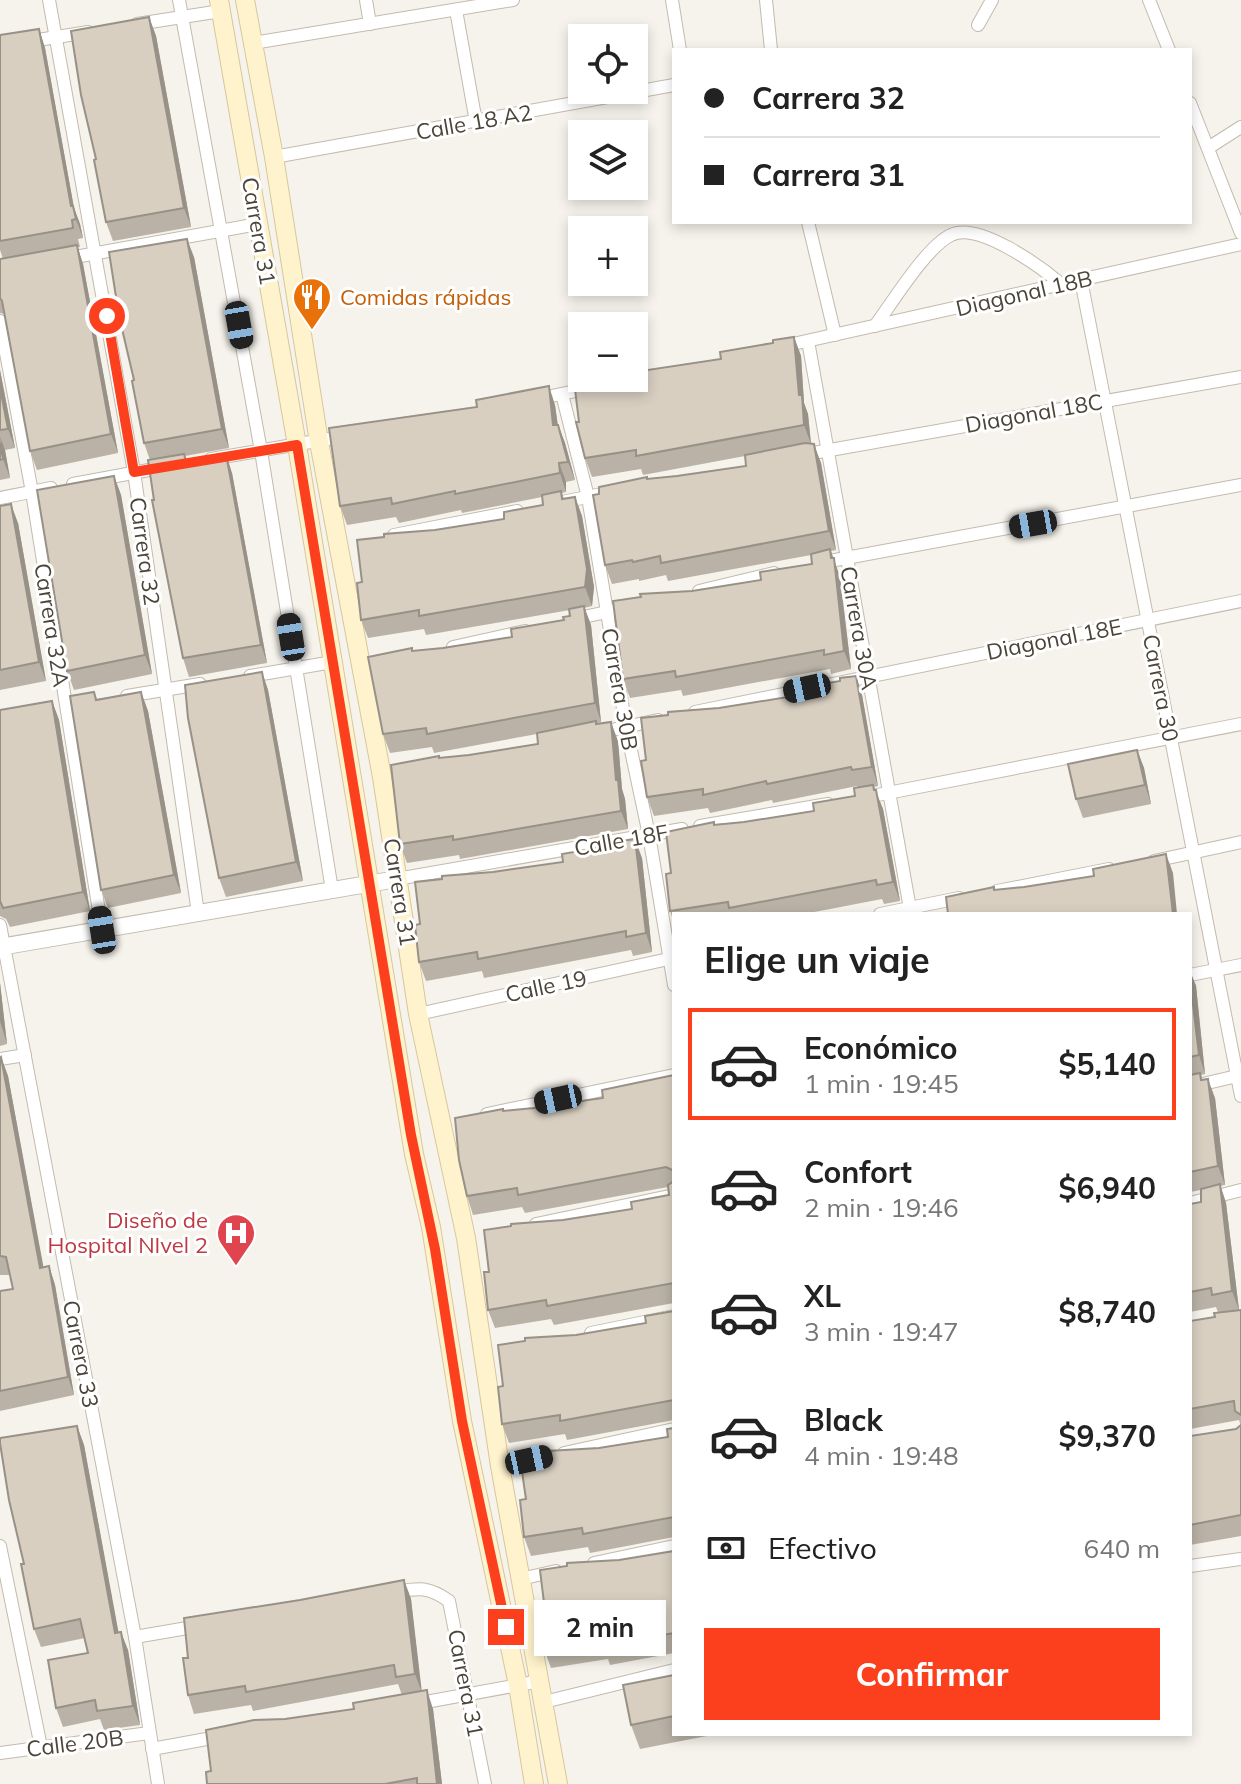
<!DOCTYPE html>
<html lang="es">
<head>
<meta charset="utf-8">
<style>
  :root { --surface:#fff; --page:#f2f2f2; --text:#222; --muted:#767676; --line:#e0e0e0; --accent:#fc3f1d }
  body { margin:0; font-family:Mulish,sans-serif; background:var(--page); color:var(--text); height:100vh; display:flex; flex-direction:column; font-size:30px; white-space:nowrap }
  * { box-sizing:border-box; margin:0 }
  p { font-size:26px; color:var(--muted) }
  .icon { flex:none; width:44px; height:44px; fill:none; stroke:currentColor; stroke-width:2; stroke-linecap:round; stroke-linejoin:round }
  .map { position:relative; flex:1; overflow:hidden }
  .side { position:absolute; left:672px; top:912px; width:520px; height:824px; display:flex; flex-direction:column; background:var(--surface); border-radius:0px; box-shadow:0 4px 12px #0003 }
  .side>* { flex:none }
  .hud { position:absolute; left:672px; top:48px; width:520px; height:176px; border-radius:0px; box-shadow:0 4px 12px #0003; display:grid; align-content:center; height:176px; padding:0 32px; background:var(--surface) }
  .controls { position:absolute; left:568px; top:24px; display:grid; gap:16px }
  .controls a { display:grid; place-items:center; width:80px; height:80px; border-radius:0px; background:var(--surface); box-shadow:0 4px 12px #0003; font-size:40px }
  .end { position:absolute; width:36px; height:36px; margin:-18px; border:10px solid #fc3f1d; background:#fff; box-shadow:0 0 0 4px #fff }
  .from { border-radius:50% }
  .bubble { position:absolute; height:56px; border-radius:0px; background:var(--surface); box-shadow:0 4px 12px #0003; font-size:26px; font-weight:700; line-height:56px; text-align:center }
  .car { position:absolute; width:24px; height:48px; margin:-24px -12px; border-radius:10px; box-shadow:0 0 6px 2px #0007; background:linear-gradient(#222 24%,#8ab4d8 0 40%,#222 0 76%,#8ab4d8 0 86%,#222 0) }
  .hud b { display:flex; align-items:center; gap:28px; height:76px; font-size:30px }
  .hud b+b { border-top:2px solid var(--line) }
  .hud i { width:20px; height:20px; background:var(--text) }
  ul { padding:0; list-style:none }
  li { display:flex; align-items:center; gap:24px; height:112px; margin:0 16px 12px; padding:0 16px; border:4px solid transparent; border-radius:0px }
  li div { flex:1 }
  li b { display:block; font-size:30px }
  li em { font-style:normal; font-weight:700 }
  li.active { border-color:var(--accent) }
  li>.icon { width:72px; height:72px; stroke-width:1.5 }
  h2 { padding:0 32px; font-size:36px; line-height:96px }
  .pay { display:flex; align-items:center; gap:20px; height:88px; padding:0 32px; font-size:30px }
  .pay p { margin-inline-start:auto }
  .cta { display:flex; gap:16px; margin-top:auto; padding:16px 32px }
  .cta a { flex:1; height:92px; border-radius:0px; background:var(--accent); color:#fff; font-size:32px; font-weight:700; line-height:92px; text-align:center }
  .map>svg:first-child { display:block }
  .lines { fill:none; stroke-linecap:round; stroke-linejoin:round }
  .minor-casing { stroke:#c2bbae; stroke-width:14 }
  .tertiary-casing { stroke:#c2bbae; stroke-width:18 }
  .secondary-casing { stroke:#d6c79b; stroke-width:20 }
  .minor { stroke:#fff; stroke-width:12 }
  .tertiary { stroke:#fff; stroke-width:16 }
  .secondary { stroke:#fff3cd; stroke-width:18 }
  .wall { fill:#bab2a6 }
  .shaded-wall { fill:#979187 }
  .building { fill:#d8cfc1; stroke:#979187; stroke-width:2 }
  .route { stroke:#fc3f1d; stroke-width:10 }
  .labels { text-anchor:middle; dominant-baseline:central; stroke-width:6; stroke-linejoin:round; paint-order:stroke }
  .street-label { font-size:22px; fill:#4b4439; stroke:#fff }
  .food-label { font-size:22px; fill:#c56008; stroke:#fff; text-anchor:start }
  .health-label { font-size:22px; fill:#be3a42; stroke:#fff; text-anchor:end }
</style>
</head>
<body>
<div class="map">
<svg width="1241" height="1784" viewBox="0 0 1241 1784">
  <rect width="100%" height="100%" fill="#f6f3ec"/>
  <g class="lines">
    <defs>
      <g id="minor">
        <path d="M49 0 134 472 198 913"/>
        <path d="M179 0 261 451 332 890"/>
        <path d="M366 0 370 24"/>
        <path d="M672 0 680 50"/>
        <path d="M766 0 771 50"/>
        <path d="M1149 0 1169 50"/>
        <path d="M456 10 476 122"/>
        <path d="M137 24 221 11"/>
        <path d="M978 25 992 0"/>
        <path d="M253 43 513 0"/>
        <path d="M0 46 88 32"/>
        <path d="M1190 103 1241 233"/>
        <path d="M1208 148 1241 127"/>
        <path d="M274 157 674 85"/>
        <path d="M808 222 835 335"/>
        <path d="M64 259 258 224"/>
        <path d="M1081 280 1241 1096"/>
        <path d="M0 321 32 492 102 930"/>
        <path d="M875 326C892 303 926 247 951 235 978 221 1041 267 1061 284"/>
        <path d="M808 341 911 914"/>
        <path d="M784 346 1241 244"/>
        <path d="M562 394 588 497 626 727 649 835 674 985"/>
        <path d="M537 399 590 388"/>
        <path d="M802 455 1241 377"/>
        <path d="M211 459 346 436"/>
        <path d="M73 484 165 467"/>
        <path d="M0 498 51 488"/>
        <path d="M562 502 607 493"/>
        <path d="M394 535 517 511"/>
        <path d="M819 563 1241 485"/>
        <path d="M699 591 774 573"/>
        <path d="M574 619 630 607"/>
        <path d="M453 647 525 631"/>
        <path d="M250 676 333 662"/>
        <path d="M127 696 200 684"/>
        <path d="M695 712 1241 601"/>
        <path d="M597 733 658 720"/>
        <path d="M862 798 1241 724"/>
        <path d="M700 826 828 804"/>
        <path d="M1154 861 1241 842"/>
        <path d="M397 879 682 829"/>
        <path d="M997 891 1109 869"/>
        <path d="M880 914 959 898"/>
        <path d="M0 925 135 1637 158 1784"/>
        <path d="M1190 975 1241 965"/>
        <path d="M418 1014 673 958"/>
        <path d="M0 1059 25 1055"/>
        <path d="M1190 1087 1241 1075"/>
        <path d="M487 1114 674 1075"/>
        <path d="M1190 1203 1241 1190"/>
        <path d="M536 1224 674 1195"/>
        <path d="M591 1333 674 1316"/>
        <path d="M564 1453 674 1429"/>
        <path d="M500 1466 534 1459"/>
        <path d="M0 1546 41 1747"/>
        <path d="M594 1563 674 1546"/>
        <path d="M1190 1566 1241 1559"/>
        <path d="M520 1579 556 1571"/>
        <path d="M394 1592C419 1588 428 1586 449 1601L485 1784"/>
        <path d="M135 1637 199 1626"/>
        <path d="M544 1702 674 1670"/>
        <path d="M415 1704 540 1681"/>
        <path d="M152 1749 223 1736"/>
        <path d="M0 1753 149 1733"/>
      </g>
      <path id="tertiary" d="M0 947 397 879"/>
      <g id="secondary">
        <path d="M219 0 297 445 414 1154 431 1227 462 1421 518 1685 534 1784"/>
        <path d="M245 0 274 157 319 442 382 777 418 1014 466 1238 500 1466 558 1784"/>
      </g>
    </defs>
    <!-- minor casing -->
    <use href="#minor" class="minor-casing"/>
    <!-- tertiary casing -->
    <use href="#tertiary" class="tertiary-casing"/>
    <!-- secondary casing -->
    <use href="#secondary" class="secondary-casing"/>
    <!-- minor -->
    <use href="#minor" class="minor"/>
    <!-- tertiary -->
    <use href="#tertiary" class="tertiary"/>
    <!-- secondary -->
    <use href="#secondary" class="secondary"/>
  </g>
  <!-- wall -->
  <g class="wall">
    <path d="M149 17 156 36 191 227 113 241 106 222 96 159Z"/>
    <path d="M39 29 45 48 74 208 80 224 83 238 78 239 80 247H77L83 264 118 453 37 470 30 451 4 314 0 313V259H3L0 250V35Z"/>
    <path d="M194 257 229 448 185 456 187 461 232 473 267 663 189 677 183 658 154 500 150 460 144 443 134 380Z"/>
    <path d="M794 337 801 356 804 403 808 414 811 444 821 463 836 550 831 551 840 577 851 669 831 674 830 669 683 696 681 690 630 698 623 679 692 591 761 580 812 564 811 555 668 581 666 575 639 581V579L612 584 605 565 599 494 647 479 677 476 746 466 745 456 643 475 641 469 592 477 585 458 579 422 652 370 721 359Z"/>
    <path d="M0 370 15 448 5 450 10 478 0 480Z"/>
    <path d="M555 405 558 425 565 443 575 480 566 482V492L562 493 564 499 575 497 582 516 594 587 592 606 584 608 591 625 601 722 597 723 618 741 622 789 625 799 628 829 460 859 459 855 407 863 400 844 440 758 469 755 538 744 537 734 434 753 432 747 390 753 383 734 413 651 443 648 512 637 564 620 570 616V610L426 635 424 629 368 638 361 620 362 582 435 530 504 519 543 505 542 497 462 513 461 510 399 523 396 517 347 525 340 506Z"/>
    <path d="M114 476 121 495 152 674 74 690 67 671Z"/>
    <path d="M0 506 18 523 46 681 0 690Z"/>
    <path d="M262 672 268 690 303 881 226 897 219 878Z"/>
    <path d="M856 676 862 695 878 786 874 787 883 809 900 901 884 904 882 899 804 914H674V923L670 911 671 873 715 824 744 822 814 811 855 796 858 788 857 786 773 803 772 800 710 813 708 808 654 816 647 797 646 760 719 708 788 697Z"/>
    <path d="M94 692 97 699 141 692 148 711 181 893 108 908 101 890Z"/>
    <path d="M52 701 59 720 90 911 10 927 6 919 0 916V710Z"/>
    <path d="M1137 750 1144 768 1151 804 1083 818 1076 799Z"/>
    <path d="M642 858 652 952 633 956 631 950 484 978 482 971 426 981 419 962 420 924 493 872Z"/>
    <path d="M1190 971 1196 986 1205 1074 1201 1075 1202 1080 1215 1098 1225 1185 1220 1186 1226 1203 1239 1310H1241V1536L1190 1545V1444L1236 1429 1241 1426 1239 1420 1190 1429V1321L1215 1317 1218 1312 1216 1307 1190 1312V1204L1201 1202V1190L1190 1192Z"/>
    <path d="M0 983 7 1044 0 1046Z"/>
    <path d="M1 1057 8 1076 43 1267 49 1266 55 1285 74 1395 0 1411V1291L13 1289 10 1275H0V1058Z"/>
    <path d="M674 1075V1303L554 1325 551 1319 495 1328 488 1310 489 1272 563 1220 632 1209 669 1195 668 1187 525 1213 522 1207 473 1215 467 1196 504 1111 534 1108 603 1098Z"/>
    <path d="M674 1311V1420L567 1440 565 1434 509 1443 502 1424 503 1386 576 1335 646 1323Z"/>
    <path d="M77 1426 84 1445 118 1632 128 1650 140 1725 104 1730 100 1719 63 1727 56 1708 88 1653 85 1638 41 1647 34 1629 24 1564Z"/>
    <path d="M674 1428V1537L590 1553 588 1547 531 1556 524 1537 526 1499 599 1448 668 1437Z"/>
    <path d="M674 1551V1653L610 1665 608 1659 551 1668 544 1649 545 1611 619 1560Z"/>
    <path d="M404 1580 411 1599 421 1691 433 1709 442 1784H207L211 1771 285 1719 354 1709 402 1695 398 1684 253 1711 251 1705 194 1714 188 1695V1658L300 1600Z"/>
    <path d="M674 1675V1734H717L640 1749 631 1725Z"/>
  </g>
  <!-- shaded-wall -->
  <g class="shaded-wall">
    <path d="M149 17 156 36 191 227 184 208Z"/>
    <path d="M39 29 45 48 74 208 80 224 83 238 71 206Z"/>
    <path d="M187 239 194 257 229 448 222 429Z"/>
    <path d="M77 245 83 264 118 453 111 434Z"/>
    <path d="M794 337 801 356 804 403 808 414 811 444 804 425 799 395Z"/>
    <path d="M0 370 15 448 8 429 0 388Z"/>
    <path d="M549 386 555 405 560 444 553 425Z"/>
    <path d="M558 425 565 443 575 480 568 462Z"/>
    <path d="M0 437 5 450 10 478 3 459Z"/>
    <path d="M814 444 821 463 836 550 829 531Z"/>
    <path d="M226 454 232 473 267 663 261 645Z"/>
    <path d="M559 463 566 482V492L560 473Z"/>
    <path d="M114 476 121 495 152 674 145 655Z"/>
    <path d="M575 497 582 516 594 587 592 606 585 587Z"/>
    <path d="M11 504 18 523 46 681 39 662Z"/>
    <path d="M830 549 840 577 851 669 844 651Z"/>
    <path d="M584 606 591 625 601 722 595 703Z"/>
    <path d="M262 672 268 690 303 881 296 862Z"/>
    <path d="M856 676 862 695 878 786 872 767Z"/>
    <path d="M141 692 148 711 181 893 174 875Z"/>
    <path d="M52 701 59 720 90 911 83 892Z"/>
    <path d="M611 722 618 741 622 789 625 799 628 829 621 811 616 780Z"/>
    <path d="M1137 750 1144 768 1151 804 1145 785Z"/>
    <path d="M873 785 883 809 900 901 893 882Z"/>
    <path d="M635 839 642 858 652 952 646 933Z"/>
    <path d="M1166 854 1173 873 1177 914H1173Z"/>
    <path d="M1190 971 1196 986 1205 1074 1199 1055Z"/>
    <path d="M0 983 7 1044 0 1021Z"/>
    <path d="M1 1057 8 1076 47 1286 40 1268Z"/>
    <path d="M1208 1079 1215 1098 1225 1185 1218 1166Z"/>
    <path d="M1220 1184 1226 1203 1239 1310 1232 1291Z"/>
    <path d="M49 1266 55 1285 74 1395 68 1377Z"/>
    <path d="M77 1426 84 1445 122 1651 115 1633Z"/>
    <path d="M404 1580 411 1599 422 1693 415 1674Z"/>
    <path d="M121 1632 128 1650 140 1725 133 1706Z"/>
    <path d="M427 1690 433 1709 442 1784H437Z"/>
  </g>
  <!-- building -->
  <g class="building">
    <path d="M149 17 184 208 106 222 94 160 96 159 81 95 71 31Z"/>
    <path d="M39 29 71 206H73L76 219 72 220 73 228 0 241V35Z"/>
    <path d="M187 239 222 429 144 443 132 381 134 380 119 316 109 252Z"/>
    <path d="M77 245 111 434 30 451 2 301 0 298V259Z"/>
    <path d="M794 337 799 395H802L804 425 636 456V450L585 458 576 422H579L574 381 587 378H634V372L721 359 720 352 773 343V340Z"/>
    <path d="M549 386 553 425H558L568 462 559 463 560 473 455 494V491L392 504 391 498 340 506 329 428 477 407 476 400Z"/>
    <path d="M0 388 8 429 0 430Z"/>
    <path d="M0 443 3 459 0 460Z"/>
    <path d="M805 443 814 444 829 531 661 563 660 556 633 562 632 560 605 565 593 495 599 494V487L647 477V479L677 476 746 466 745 455Z"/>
    <path d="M184 454 186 461 226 454 261 645 183 658 152 500H154L148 460Z"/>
    <path d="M114 476 145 655 67 671 37 490Z"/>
    <path d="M561 491 562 499 575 497 587 569 585 587 419 616V610L361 620 357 583 362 582 357 540 384 537V534L435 530 504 519V512L543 505 542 495Z"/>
    <path d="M11 504 39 662 0 670V506Z"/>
    <path d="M830 549 831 558H834L844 651 824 655V650L676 677 675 671 623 679 613 601 641 597 640 594 692 591 761 580 760 572 812 564 811 554Z"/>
    <path d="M584 606 595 703 427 734 426 728 383 734 368 657 412 648V651L443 648 512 637 511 629 564 620 563 617 570 616 569 609Z"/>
    <path d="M262 672 296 862 219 878 188 718 185 685Z"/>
    <path d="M856 676 872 767 852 770 851 767 767 784 766 781 703 795V789L647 797 641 761 646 760 641 718 668 715V712L719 708 788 697V690L840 681V678Z"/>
    <path d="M94 692 96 700 141 692 174 875 101 890 70 696Z"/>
    <path d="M52 701 83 892 3 908 0 901V710Z"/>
    <path d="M596 721V724L611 722 616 780H618L621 811 453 840V836L400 844 391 765 439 756V758L469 755 538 744 537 733Z"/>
    <path d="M1137 750 1145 785 1076 799 1068 764Z"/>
    <path d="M873 785 874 790H876L893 882 877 885 876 880 729 908 728 902 670 911 666 874 671 873 666 832 714 822V825L744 822 814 811 813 803 855 796 854 788Z"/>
    <path d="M635 839 646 933 626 937V931L478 959 477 952 419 962 415 925 420 924 415 882 442 879V876L493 872 563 862 562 854 615 845 614 842Z"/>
    <path d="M1166 854 1173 914H948L946 897 994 887V890L1024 887 1094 876 1093 869Z"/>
    <path d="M1190 979 1199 1055 1190 1057Z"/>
    <path d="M1 1057 40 1268 49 1266 68 1377 0 1391V1291L13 1289 6 1257 0 1256V1058Z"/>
    <path d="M1200 1073 1201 1080 1208 1079 1218 1166 1190 1172V1075Z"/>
    <path d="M674 1075V1171L666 1167 518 1195 517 1188 467 1196 459 1160 455 1118 503 1109V1111L534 1108 603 1098 602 1090Z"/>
    <path d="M674 1181V1283L547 1306 546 1300 488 1310 484 1272H489L484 1230 511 1226V1224L563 1220 632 1209 631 1202 669 1195 668 1185Z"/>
    <path d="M1220 1184 1232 1291 1212 1295 1211 1288 1190 1292V1204L1201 1202V1189Z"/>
    <path d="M1241 1310V1415L1235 1411 1234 1401 1190 1409V1321L1215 1317 1214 1313Z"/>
    <path d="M674 1311V1400L560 1421V1415L502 1424 498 1387 503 1386 498 1345 525 1341V1338L576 1335 646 1323 645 1316Z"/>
    <path d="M1241 1425V1515L1190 1525V1436L1236 1429Z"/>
    <path d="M77 1426 115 1633 121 1632 133 1706 97 1711 95 1700 56 1708 48 1660 88 1653 80 1619 34 1629 21 1564H24L9 1500 0 1443V1438Z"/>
    <path d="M674 1428V1517L583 1534 582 1528 524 1537 520 1500 526 1499 520 1458 548 1454V1451L599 1448 668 1437 667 1429Z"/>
    <path d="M674 1551V1633L603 1646 602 1640 544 1649 540 1612 545 1611 540 1570 567 1566V1563L619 1560Z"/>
    <path d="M404 1580 415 1674 396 1677 394 1665 246 1692 245 1686 188 1695 183 1658H188L184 1618 300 1600Z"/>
    <path d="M674 1675V1716L631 1725 623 1685Z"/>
    <path d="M427 1690 437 1784H417V1778L385 1784H207L206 1772 211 1771 206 1730 254 1720 285 1719 354 1709 353 1703Z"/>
  </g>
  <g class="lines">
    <!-- route -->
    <path class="route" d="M107 316 134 472 297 445 411 1135 435 1249 462 1421 506 1627"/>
  </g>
  <!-- icons -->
  <defs>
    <symbol id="restaurant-pin" viewBox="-11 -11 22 30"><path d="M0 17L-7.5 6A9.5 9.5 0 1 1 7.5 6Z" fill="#e8710a" stroke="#fff"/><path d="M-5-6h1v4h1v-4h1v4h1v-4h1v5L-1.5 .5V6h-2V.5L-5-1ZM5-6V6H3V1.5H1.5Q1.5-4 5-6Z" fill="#fff"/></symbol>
    <symbol id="hospital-pin" viewBox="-11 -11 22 30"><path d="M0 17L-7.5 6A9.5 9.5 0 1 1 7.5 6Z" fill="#e0444e" stroke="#fff"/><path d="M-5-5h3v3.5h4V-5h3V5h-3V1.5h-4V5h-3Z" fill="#fff"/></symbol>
  </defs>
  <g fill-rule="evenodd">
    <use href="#restaurant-pin" x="290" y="275" width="44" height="60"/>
    <use href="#hospital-pin" x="214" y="1211" width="44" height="60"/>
  </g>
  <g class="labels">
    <!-- street labels -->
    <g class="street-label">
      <text transform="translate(474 122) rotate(-10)">Calle 18 A2</text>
      <text transform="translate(259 231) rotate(80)">Carrera 31</text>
      <text transform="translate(1024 293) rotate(-13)">Diagonal 18B</text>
      <text transform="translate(1034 413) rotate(-10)">Diagonal 18C</text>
      <text transform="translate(145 551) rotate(82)">Carrera 32</text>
      <text transform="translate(52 625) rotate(81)">Carrera 32A</text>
      <text transform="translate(859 628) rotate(80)">Carrera 30A</text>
      <text transform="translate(1054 639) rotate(-11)">Diagonal 18E</text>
      <text transform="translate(1161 688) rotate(79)">Carrera 30</text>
      <text transform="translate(620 689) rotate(80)">Carrera 30B</text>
      <text transform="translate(621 840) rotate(-10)">Calle 18F</text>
      <text transform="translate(400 892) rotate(81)">Carrera 31</text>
      <text transform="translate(546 986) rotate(-12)">Calle 19</text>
      <text transform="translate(81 1354) rotate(79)">Carrera 33</text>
      <text transform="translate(466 1683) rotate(79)">Carrera 31</text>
      <text transform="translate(75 1743) rotate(-7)">Calle 20B</text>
    </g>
    <!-- food labels -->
    <g class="food-label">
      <text x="340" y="297">Comidas rápidas</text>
    </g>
    <!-- health labels -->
    <g class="health-label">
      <text x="208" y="1220">Diseño de<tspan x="208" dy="25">Hospital NIvel 2</tspan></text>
    </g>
  </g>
</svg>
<div class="controls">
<a><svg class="icon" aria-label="locate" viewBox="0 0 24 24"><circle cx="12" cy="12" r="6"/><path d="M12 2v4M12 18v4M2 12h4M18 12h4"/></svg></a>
<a><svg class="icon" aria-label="layers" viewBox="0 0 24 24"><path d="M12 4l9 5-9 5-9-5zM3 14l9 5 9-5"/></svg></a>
<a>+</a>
<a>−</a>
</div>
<i class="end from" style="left:107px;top:316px"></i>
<i class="end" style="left:506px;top:1627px"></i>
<div class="bubble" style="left:534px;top:1600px;width:132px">2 min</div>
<i class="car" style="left:239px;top:325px;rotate:170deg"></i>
<i class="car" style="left:1033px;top:524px;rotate:260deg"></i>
<i class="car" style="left:291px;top:637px;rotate:351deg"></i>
<i class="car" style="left:807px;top:688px;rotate:258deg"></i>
<i class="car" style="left:102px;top:930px;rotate:351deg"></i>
<i class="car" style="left:558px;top:1099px;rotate:258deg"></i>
<i class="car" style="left:529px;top:1460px;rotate:78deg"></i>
<div class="hud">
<b><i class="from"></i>Carrera 32</b>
<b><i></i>Carrera 31</b>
</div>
<section class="side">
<h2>Elige un viaje</h2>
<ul>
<li class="active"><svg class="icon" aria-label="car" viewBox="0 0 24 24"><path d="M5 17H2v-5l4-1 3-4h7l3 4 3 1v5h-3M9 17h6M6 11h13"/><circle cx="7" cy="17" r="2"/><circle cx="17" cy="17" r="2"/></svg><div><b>Económico</b><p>1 min · 19:45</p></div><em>$5,140</em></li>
<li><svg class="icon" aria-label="car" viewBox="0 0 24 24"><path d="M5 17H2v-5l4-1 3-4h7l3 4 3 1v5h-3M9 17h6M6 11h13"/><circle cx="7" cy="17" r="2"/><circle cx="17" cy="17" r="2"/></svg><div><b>Confort</b><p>2 min · 19:46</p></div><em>$6,940</em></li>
<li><svg class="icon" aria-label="car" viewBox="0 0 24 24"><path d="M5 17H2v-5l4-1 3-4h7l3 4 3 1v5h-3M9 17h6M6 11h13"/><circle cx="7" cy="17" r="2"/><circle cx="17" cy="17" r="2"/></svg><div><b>XL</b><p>3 min · 19:47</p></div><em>$8,740</em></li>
<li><svg class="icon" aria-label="car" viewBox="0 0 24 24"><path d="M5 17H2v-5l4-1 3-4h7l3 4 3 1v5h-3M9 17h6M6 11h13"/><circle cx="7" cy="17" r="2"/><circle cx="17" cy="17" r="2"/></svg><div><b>Black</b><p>4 min · 19:48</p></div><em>$9,370</em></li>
</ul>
<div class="pay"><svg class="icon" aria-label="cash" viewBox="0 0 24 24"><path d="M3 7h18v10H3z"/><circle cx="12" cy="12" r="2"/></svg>Efectivo<p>640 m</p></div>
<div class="cta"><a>Confirmar</a></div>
</section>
</div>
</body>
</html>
